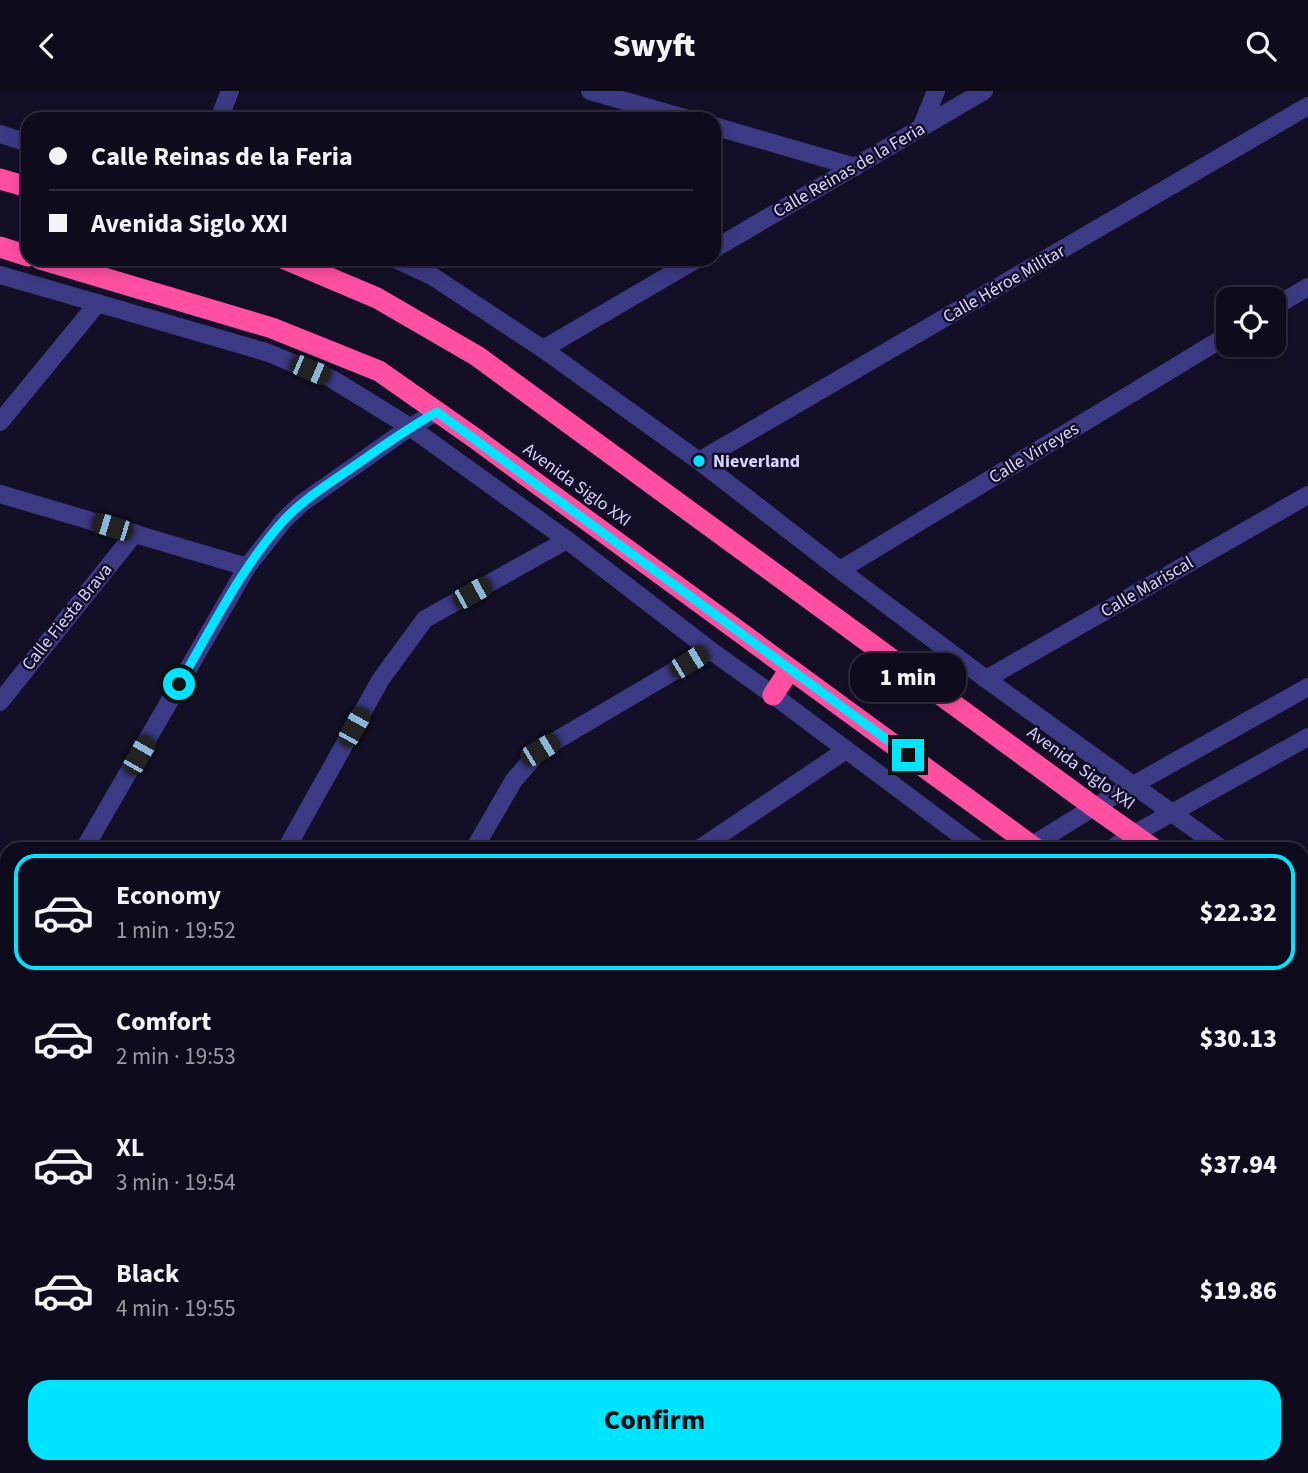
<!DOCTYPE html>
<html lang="en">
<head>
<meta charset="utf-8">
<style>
  :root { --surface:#0e0b1c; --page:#171425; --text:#f1f3f6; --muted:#9b9ba3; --line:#2e2b3b; --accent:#00e5ff }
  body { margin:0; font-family:"Source Sans 3",sans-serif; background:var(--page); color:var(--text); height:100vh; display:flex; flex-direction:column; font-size:26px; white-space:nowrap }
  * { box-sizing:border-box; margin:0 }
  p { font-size:23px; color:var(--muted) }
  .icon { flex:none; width:38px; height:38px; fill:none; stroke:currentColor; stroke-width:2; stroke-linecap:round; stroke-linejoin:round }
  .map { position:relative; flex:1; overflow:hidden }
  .side { position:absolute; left:0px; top:751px; width:1309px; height:632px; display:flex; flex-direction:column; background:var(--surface); border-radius:21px 21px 0 0; box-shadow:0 4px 18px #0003,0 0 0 2px var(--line) }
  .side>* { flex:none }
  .top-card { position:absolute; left:21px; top:21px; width:700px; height:154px; border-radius:21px; box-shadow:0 4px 18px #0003,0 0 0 2px var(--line); display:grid; align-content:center; height:154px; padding:0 28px; background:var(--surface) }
  .tools { position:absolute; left:1216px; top:196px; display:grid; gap:14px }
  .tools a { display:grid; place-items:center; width:70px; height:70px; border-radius:14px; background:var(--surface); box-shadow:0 4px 18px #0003,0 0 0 2px var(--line); font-size:35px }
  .end { position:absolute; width:32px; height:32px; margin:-16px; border:9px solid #00e5ff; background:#111; box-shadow:0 0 0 4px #111 }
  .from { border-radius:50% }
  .bubble { position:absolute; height:49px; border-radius:21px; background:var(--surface); box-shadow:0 4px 18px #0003,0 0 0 2px var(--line); font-size:23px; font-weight:800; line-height:49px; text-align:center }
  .car { position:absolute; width:21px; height:42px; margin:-21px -10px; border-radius:9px; box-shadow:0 0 5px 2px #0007; background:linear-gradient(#222 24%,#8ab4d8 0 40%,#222 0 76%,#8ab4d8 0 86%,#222 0) }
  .top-card b { display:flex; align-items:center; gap:24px; height:66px; font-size:26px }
  .top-card b+b { border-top:2px solid var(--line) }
  .top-card i { width:18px; height:18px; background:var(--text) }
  ul { padding:12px 0 0; list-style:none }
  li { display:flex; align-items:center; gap:21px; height:116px; margin:0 14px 10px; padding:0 14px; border:4px solid transparent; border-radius:21px }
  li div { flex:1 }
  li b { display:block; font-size:26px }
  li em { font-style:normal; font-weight:800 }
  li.current { border-color:var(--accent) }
  li>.icon { width:63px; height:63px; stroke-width:1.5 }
  .button { display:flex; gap:14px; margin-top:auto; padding:14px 28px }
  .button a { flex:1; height:80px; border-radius:21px; background:var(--accent); color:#111; font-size:28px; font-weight:800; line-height:80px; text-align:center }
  header { display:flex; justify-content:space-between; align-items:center; height:91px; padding:0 28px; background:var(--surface); font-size:32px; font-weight:800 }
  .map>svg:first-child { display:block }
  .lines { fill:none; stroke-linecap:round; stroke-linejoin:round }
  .minor { stroke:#3d3a85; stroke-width:18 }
  .highway { stroke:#ff4fa3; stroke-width:21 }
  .route { stroke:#00e5ff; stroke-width:9 }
  .poi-dot { fill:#00e5ff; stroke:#130f26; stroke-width:2.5 }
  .labels { text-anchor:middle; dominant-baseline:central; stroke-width:5; stroke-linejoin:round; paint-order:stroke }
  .street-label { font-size:18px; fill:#d9d4ff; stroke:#130f26 }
  .poi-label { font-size:18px; font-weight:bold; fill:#d9d4ff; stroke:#130f26; text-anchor:start }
</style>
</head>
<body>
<header><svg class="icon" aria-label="back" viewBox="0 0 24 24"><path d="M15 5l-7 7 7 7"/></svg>Swyft<svg class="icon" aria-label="search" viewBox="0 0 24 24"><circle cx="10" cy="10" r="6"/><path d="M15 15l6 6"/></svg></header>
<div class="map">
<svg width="1308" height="1382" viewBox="0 0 1308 1382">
  <rect width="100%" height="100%" fill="#130f26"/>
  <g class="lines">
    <!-- minor -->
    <g class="minor">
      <path d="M590 0 688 28"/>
      <path d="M219 28 230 0"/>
      <path d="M714 35 855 76"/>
      <path d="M921 37 936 0"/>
      <path d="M0 43 28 52"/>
      <path d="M714 158 984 0"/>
      <path d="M395 168 432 185 543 258 699 370 840 479 986 588 1222 758"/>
      <path d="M0 184 266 261 332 288 410 336 567 449 710 559 773 604 979 758"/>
      <path d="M1274 216 1308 196"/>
      <path d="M543 258 697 168"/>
      <path d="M0 331 97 213"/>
      <path d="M699 370 1308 15"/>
      <path d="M0 403 247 476"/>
      <path d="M840 479 1228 244"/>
      <path d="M986 588 1308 404"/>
      <path d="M0 611 135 442"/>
      <path d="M84 758 247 476 284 429 302 412 410 336 437 321"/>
      <path d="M286 758 381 588 425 528 567 449"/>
      <path d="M474 758 514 689 540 659 710 559"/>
      <path d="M699 758 846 659"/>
      <path d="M1026 758 1094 716 1308 596"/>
      <path d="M1111 758 1134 743 1308 646"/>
      <path d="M1302 816 1308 820"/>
      <path d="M0 904 7 892"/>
      <path d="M1302 994 1308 998"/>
      <path d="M0 1252 7 1240"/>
      <path d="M0 1337 7 1349"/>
      <path d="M23 1376 27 1382"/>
      <path d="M224 1376 228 1382"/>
      <path d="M418 1376 421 1382"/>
      <path d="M1257 1376 1264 1382"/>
      <path d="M500 1382 504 1376"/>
      <path d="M549 1382 552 1376"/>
      <path d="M746 1382 750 1376"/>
      <path d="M941 1382 945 1376"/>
      <path d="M1144 1382 1148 1376"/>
    </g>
    <!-- highway -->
    <g class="highway">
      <path d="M0 88 28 96"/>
      <path d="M0 156 28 165"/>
      <path d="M40 168 272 237 379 280 476 348 1036 758"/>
      <path d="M285 168 377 207 477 265 1094 716 1154 758"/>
      <path d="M773 604 790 578"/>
      <path d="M1302 863 1308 868"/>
      <path d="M1302 952 1308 956"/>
    </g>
  </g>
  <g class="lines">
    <!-- route -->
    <path class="route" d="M179 593C212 537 241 476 285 428 302 410 324 396 344 382 375 361 404 339 437 321L908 664"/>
  </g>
  <!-- markers -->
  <circle class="poi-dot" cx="699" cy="370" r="7"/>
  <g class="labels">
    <!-- street labels -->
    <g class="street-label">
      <text transform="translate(849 79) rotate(-30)">Calle Reinas de la Feria</text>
      <text transform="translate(1004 193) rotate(-30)">Calle Héroe Militar</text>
      <text transform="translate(1034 362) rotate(-31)">Calle Virreyes</text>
      <text transform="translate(577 394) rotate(36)">Avenida Siglo XXI</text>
      <text transform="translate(1147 496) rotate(-30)">Calle Mariscal</text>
      <text transform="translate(67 526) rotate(-51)">Calle Fiesta Brava</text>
      <text transform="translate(1081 677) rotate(36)">Avenida Siglo XXI</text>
    </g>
    <!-- poi labels -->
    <g class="poi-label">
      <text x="713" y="370">Nieverland</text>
    </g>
  </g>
</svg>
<div class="tools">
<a><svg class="icon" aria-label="locate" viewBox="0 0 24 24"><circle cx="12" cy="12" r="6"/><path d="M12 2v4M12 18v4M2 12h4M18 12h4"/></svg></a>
</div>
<i class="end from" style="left:179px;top:593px"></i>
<i class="end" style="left:908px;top:664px"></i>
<div class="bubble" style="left:850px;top:562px;width:116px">1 min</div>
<i class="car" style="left:310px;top:279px;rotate:113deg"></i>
<i class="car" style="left:112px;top:436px;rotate:287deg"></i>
<i class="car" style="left:472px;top:502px;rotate:61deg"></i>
<i class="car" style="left:689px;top:571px;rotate:59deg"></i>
<i class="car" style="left:354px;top:636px;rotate:29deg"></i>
<i class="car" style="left:540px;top:659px;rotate:59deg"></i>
<i class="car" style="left:139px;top:664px;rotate:30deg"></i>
<div class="top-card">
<b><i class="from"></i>Calle Reinas de la Feria</b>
<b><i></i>Avenida Siglo XXI</b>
</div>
<section class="side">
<ul>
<li class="current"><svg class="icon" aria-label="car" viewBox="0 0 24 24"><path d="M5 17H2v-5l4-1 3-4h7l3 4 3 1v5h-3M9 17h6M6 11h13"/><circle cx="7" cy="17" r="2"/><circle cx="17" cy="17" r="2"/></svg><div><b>Economy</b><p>1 min · 19:52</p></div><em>$22.32</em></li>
<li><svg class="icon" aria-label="car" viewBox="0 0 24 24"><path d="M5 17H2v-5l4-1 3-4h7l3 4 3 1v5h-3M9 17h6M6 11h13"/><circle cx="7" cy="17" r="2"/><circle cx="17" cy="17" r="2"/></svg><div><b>Comfort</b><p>2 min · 19:53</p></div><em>$30.13</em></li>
<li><svg class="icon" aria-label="car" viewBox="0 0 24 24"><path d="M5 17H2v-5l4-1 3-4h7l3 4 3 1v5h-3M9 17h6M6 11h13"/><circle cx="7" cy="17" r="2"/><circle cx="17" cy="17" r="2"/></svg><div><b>XL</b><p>3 min · 19:54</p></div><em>$37.94</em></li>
<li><svg class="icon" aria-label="car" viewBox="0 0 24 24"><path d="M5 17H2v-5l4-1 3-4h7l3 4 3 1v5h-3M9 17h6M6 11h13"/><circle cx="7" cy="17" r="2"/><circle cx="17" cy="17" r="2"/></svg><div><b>Black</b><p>4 min · 19:55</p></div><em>$19.86</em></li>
</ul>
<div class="button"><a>Confirm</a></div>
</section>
</div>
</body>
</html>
